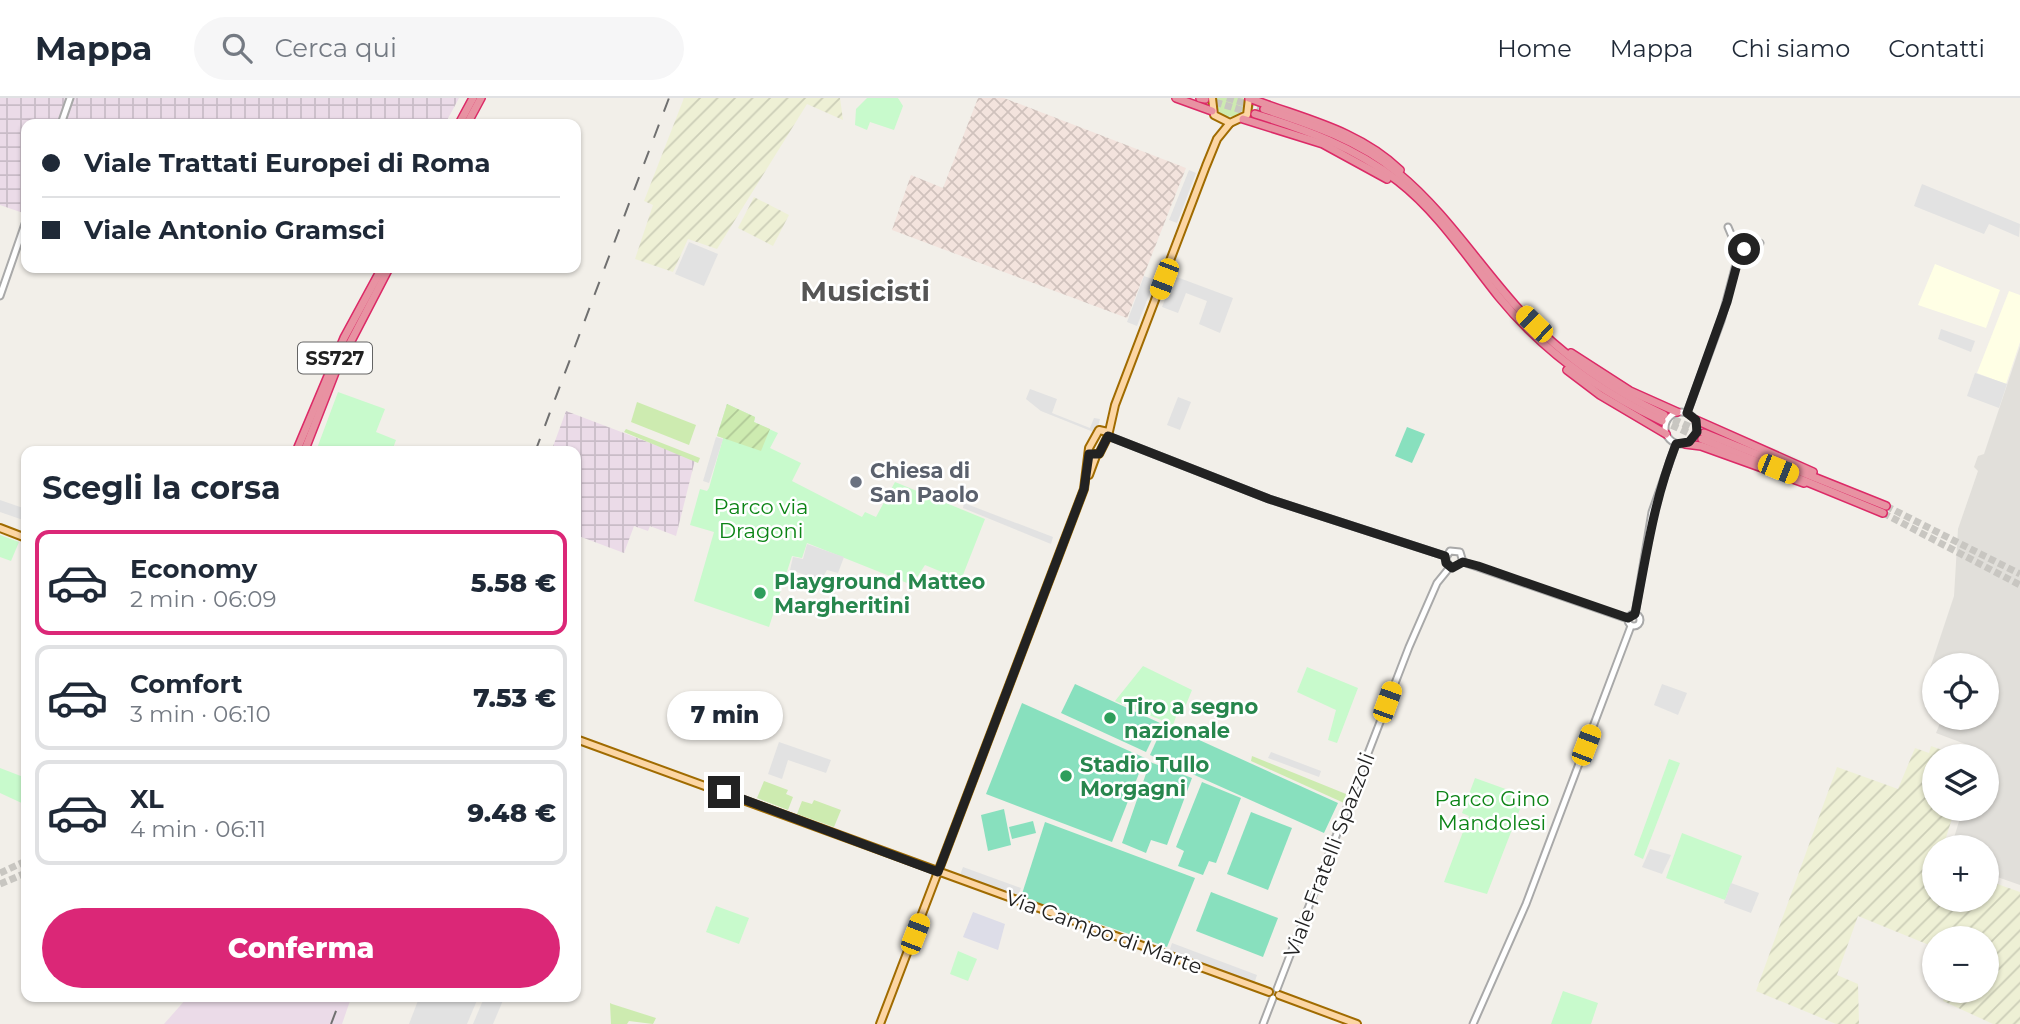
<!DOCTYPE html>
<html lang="it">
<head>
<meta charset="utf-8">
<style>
  :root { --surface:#fff; --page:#f6f6f7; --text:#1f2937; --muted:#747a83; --line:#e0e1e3; --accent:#db2777 }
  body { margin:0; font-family:Montserrat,sans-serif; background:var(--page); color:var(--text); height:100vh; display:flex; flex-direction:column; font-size:26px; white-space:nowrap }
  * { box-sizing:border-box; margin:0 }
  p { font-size:23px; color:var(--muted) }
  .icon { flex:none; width:38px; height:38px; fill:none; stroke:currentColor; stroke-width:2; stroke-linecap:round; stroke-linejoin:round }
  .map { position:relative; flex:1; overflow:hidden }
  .side { position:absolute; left:21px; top:348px; width:560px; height:556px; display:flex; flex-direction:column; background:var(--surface); border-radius:14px; box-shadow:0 2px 5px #0004 }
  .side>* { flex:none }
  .banner { position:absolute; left:21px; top:21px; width:560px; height:154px; border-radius:14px; box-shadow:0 2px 5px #0004; display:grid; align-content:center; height:154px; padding:0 21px; background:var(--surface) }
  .fabs { position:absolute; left:1922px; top:555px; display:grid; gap:14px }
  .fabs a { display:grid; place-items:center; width:77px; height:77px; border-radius:50%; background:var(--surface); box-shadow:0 2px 5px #0004; font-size:35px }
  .end { position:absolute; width:32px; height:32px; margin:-16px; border:9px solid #222; background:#fff; box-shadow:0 0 0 4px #fff }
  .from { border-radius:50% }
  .bubble { position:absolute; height:49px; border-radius:24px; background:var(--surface); box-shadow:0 2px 5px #0004; font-size:23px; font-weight:800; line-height:49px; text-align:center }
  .car { position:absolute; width:21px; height:42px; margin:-21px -10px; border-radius:9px; box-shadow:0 0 5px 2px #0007; background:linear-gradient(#f5c518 24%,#345 0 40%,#f5c518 0 76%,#345 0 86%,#f5c518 0) }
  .banner b { display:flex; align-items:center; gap:24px; height:66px; font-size:26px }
  .banner b+b { border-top:2px solid var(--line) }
  .banner i { width:18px; height:18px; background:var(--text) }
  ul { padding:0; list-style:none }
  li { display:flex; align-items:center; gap:21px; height:105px; margin:0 14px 10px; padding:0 7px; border:4px solid var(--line); border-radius:14px }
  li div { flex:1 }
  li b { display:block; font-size:26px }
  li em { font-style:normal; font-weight:800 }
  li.on { border-color:var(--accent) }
  li>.icon { width:63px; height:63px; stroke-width:1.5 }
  h2 { padding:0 21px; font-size:32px; line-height:84px }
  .button { display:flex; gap:14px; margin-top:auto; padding:14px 21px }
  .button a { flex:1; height:80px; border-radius:42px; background:var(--accent); color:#fff; font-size:28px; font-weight:800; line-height:80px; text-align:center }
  header { display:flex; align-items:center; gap:42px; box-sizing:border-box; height:98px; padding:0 35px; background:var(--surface); border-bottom:2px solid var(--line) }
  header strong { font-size:33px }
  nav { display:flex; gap:38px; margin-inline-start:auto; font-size:24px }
  .search { width:490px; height:63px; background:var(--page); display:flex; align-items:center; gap:18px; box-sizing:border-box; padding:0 24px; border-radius:38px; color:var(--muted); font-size:26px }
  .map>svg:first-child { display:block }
  .industrial { fill:url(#industrial-grid) }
  .education { fill:#ffffe5 }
  .military { fill:url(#military-cross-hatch) }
  .airport { fill:#e1dfda }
  .railway { fill:#ebdbe8 }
  .farmland { fill:url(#farmland-furrows) }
  .grass { fill:#cdebb0 }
  .park { fill:#c8facc }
  .garden { fill:url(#garden-furrows) }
  .pitch { fill:#88e0be }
  .parking { fill:#e2e2e2 }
  .plaza { fill:#dddde8 }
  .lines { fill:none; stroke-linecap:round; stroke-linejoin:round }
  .highway-tunnel { stroke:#c8c6c1; stroke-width:7; stroke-dasharray:7 3.5; stroke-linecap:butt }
  .minor-casing { stroke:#a9a9a9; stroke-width:9 }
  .major-casing { stroke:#a06b00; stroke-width:10 }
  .highway-casing { stroke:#dc2a67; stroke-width:10 }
  .minor { stroke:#fff; stroke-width:5 }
  .major { stroke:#fcd6a4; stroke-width:6 }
  .highway { stroke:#e892a2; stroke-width:7 }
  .rail { stroke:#707070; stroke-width:2; stroke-dasharray:14 14; stroke-linecap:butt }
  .route { stroke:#222; stroke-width:9 }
  .worship-dot { fill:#6b7280; stroke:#fff; stroke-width:2.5 }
  .leisure-dot { fill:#2e9e5b; stroke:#fff; stroke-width:2.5 }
  .labels { text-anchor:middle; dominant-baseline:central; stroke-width:5; stroke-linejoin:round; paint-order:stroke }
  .shield { fill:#fff; stroke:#646464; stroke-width:2 }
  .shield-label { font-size:19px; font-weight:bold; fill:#222 }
  .worship-label { font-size:21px; font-weight:bold; fill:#5b616d; stroke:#fff; text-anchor:start }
  .park-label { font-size:21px; fill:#0c8416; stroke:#fff }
  .leisure-label { font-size:21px; font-weight:bold; fill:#27864d; stroke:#fff; text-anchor:start }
  .street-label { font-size:21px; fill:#222; stroke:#fff }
  .district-label { font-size:28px; font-weight:bold; fill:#555; stroke:#fff }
</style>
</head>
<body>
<header>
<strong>Mappa</strong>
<div class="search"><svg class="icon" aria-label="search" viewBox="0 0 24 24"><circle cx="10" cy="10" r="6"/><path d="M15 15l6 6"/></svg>Cerca qui</div>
<nav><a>Home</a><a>Mappa</a><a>Chi siamo</a><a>Contatti</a></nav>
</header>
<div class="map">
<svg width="2020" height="926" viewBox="0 0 2020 926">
  <defs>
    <pattern id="industrial-grid" width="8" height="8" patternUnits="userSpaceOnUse" patternTransform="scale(1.75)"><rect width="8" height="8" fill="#ebdbe8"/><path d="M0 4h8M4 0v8" fill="none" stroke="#c9bcc7"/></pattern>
    <pattern id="military-cross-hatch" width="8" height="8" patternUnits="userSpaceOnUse" patternTransform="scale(1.75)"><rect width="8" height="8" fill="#f3e3dd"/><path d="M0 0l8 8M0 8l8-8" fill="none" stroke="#d0c2bd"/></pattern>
    <pattern id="farmland-furrows" width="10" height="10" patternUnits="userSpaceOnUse" patternTransform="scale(1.75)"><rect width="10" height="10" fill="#eef0d5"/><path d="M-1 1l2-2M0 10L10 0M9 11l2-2" fill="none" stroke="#ccceb7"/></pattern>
    <pattern id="garden-furrows" width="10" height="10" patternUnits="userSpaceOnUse" patternTransform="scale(1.75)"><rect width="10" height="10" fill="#cdebb0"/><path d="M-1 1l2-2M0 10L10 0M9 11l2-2" fill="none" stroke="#b0c997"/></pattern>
  </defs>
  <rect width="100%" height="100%" fill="#f2efe9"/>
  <!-- industrial -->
  <g class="industrial">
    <path d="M0 0H459L445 26H300L290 23 288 26H26V116L0 107Z"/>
    <path d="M566 313 695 362 676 438 650 428 648 433 634 428 624 455 576 437V354H551Z"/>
  </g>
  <!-- education -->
  <g class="education">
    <path d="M1935 166 2000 192 1986 230 1918 207Z"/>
    <path d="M2009 193 2020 197V244L2006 286 1977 275Z"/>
  </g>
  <!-- military -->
  <path class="military" d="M978 0H1004L1186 70 1127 220 892 132 911 77 943 90Z"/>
  <!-- airport -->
  <path class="airport" d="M2020 248V787L1986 775V749H1951L1963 711 1986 710V658H1979L1981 652 1936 635 1942 620H1986V567H1934V600L1922 594 1954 498 1958 431 1978 373 1974 369 1978 358 1984 356Z"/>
  <!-- railway -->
  <path class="railway" d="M187 900H351L342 926H164Z"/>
  <!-- farmland -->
  <g class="farmland">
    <path d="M684 0H840L843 22 807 6 717 151 688 141 673 174 635 161 653 107 644 103Z"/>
    <path d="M754 99 789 117 773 148 738 130Z"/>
    <path d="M1931 648 1959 658H1934V710L1955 711 1943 749H1934V802H1986V782L2020 794V926H1993L1943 903 1948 893 1986 892V840H1934V849L1858 818 1837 877 1858 886 1859 926H1836L1756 893 1837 669 1898 691 1915 650 1929 655Z"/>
  </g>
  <!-- grass -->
  <g class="grass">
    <path d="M1217 0H1243L1244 11 1238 18 1225 19 1218 13Z"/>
    <path d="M637 304 696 327 689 347 631 324Z"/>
    <path d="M626 331 700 360 698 365 624 334Z"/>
    <path d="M1252 658 1346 696 1344 705 1251 663Z"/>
    <path d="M764 683 788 692 786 696 793 699 788 712 757 700Z"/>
    <path d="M814 702 841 712 834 729 797 716 802 703 812 706Z"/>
    <path d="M610 905 612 906 656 920 653 926 629 923 627 926H611Z"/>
  </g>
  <!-- park -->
  <g class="park">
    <path d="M867 0H898L903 8 894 32 870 24 867 32 855 27 856 11Z"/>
    <path d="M338 294 385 311 376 334 396 342 392 353H316Z"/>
    <path d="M727 306 755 319 754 324 778 335 770 350 801 365 792 383 862 419 865 414 876 419 895 384 985 421 961 482 925 467 912 487 807 445 802 460 792 458 769 529 694 503 714 434 690 427 700 391 707 393 709 390 723 340 717 338Z"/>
    <path d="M0 437 19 444 11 463 0 459Z"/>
    <path d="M1143 568 1192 592 1183 614 1178 613 1173 627 1115 603Z"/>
    <path d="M1307 569 1358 590 1337 645 1328 642 1336 612 1297 594Z"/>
    <path d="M1669 661 1680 665 1643 761 1634 757Z"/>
    <path d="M0 670 26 680V707L0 695Z"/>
    <path d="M1475 680 1525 698 1487 796 1444 784 1469 718 1462 715Z"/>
    <path d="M1682 735 1742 758 1725 802 1666 780Z"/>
    <path d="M716 808 749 820 739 846 706 834Z"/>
    <path d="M958 853 977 861 968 883 950 876Z"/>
    <path d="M1563 893 1598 905 1591 926H1551Z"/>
  </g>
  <!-- garden -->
  <path class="garden" d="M727 306 755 319 754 324 770 331 761 353 717 338Z"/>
  <!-- pitch -->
  <g class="pitch">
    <path d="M1407 329 1425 336 1412 365 1395 358Z"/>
    <path d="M1075 586 1160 625 1146 654 1061 615Z"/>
    <path d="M1022 605 1145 660 1112 744 986 696Z"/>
    <path d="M1164 626 1338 705 1324 735 1150 657Z"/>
    <path d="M1150 664 1192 680 1167 747 1151 742 1146 755 1122 745Z"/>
    <path d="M1202 684 1241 700 1216 765 1209 763 1203 777 1178 768 1184 753 1176 749Z"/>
    <path d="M1004 711 1011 747 988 753 981 717Z"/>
    <path d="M1251 714 1292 730 1268 792 1227 776Z"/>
    <path d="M1033 723 1036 735 1012 741 1009 729Z"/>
    <path d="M1045 724 1195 780 1167 849 1021 799Z"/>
    <path d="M1211 794 1278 820 1263 859 1196 833Z"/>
  </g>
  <!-- parking -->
  <g class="parking">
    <path d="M1189 72 1196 75 1177 125 1169 122Z"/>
    <path d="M1922 86 2020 126 2019 139 1989 126 1984 136 1914 108Z"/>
    <path d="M689 144 718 156 704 188 675 176Z"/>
    <path d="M1144 178 1155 182 1137 228 1127 224Z"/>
    <path d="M1174 178 1233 200 1220 235 1199 226 1207 203 1186 195 1178 215 1162 209Z"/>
    <path d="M1941 231 1975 243 1971 254 1938 241Z"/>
    <path d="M1975 275 2007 286 1999 310 1967 298Z"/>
    <path d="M1030 291 1057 301 1052 315 1090 330 1094 320 1100 321 1096 335 1041 313 1026 301Z"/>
    <path d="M1178 299 1191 304 1180 332 1167 327Z"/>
    <path d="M716 339 723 341 709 385 703 383Z"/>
    <path d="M0 402 26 411V423L0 414Z"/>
    <path d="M964 405 1053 439 1051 446 963 410Z"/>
    <path d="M807 446 844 459 838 475 827 472 821 482 790 472 793 459 803 461Z"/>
    <path d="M1662 586 1687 595 1678 617 1654 607Z"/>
    <path d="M779 644 831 662 826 675 788 662 782 681 768 676Z"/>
    <path d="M1271 654 1321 673 1319 679 1268 660Z"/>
    <path d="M1650 751 1671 757 1662 776 1642 769Z"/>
    <path d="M963 769 1021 790 1018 798 960 777Z"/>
    <path d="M1731 785 1759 795 1751 815 1724 805Z"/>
    <path d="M1172 845 1257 877 1254 886 1169 854Z"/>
    <path d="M419 900H478L467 926H409Z"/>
    <path d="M484 900H504L493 926H473Z"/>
  </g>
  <!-- plaza -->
  <path class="plaza" d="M973 814 1005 826 998 852 963 839Z"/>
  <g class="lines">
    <!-- highway-tunnel -->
    <g class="highway-tunnel">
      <path d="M1227 0 1264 11"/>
      <path d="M1205 1 1251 15"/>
      <path d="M1664 317 1704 335"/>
      <path d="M1662 323 1702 341"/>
      <path d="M1886 408 2020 476"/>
      <path d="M1883 415 2020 487"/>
      <path d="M0 775 26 763"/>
      <path d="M0 786 26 775"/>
    </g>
    <defs>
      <g id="minor">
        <path d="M61 26 70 0"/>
        <path d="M1728 129 1739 155"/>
        <path d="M1737 148 1739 141 1745 138"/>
        <path d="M0 198 26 123"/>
        <circle cx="1681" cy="330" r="16"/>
        <path d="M1687 315 1721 223 1739 155 1747 148 1760 145"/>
        <path d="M1108 338 1269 401 1445 458"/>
        <path d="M1463 464 1628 521"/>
        <path d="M1450 469 1445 461 1450 453 1460 454 1463 464"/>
        <path d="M1635 516 1652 414 1676 346"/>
        <circle cx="1634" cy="522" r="6"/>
        <path d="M1277 891 1409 549 1437 485 1450 469"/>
        <path d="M1263 926 1273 900"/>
        <path d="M1473 926 1526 806 1631 528"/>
      </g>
      <g id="major">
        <path d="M1212 0 1214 17 1230 25 1247 17 1249 0"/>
        <path d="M1089 356H1099L1108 338 1115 307 1206 68 1217 41 1230 25"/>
        <path d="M1089 377 1096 358"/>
        <path d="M0 430 26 440"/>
        <path d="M576 641 1269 894"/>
        <path d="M1279 897 1357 926"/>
        <path d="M880 926 1084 391 1089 350 1099 332 1108 334"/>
      </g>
      <g id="highway">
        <path d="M1176 0 1212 13"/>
        <path d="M1200 0 1205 1"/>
        <path d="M1249 0C1303 21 1357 31 1400 72"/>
        <path d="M1264 11C1310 26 1360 43 1398 75 1443 112 1476 163 1515 207 1557 254 1607 290 1664 317"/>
        <path d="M1255 16C1307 32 1354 49 1398 83 1438 114 1467 159 1499 199 1543 253 1599 293 1662 323"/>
        <path d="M1243 21 1323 46 1387 81"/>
        <path d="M459 26 473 0"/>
        <path d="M467 26 481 0"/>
        <path d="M1571 255 1630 293 1677 314"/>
        <path d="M1567 272 1600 297 1666 336"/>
        <path d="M1696 322 1813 374"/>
        <path d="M1704 335 1886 408"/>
        <path d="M1702 341 1883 415"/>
        <path d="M1685 346 1701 348 1804 385"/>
        <path d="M296 354 344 240 382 170"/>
        <path d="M304 354 336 272 389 170"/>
      </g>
    </defs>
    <!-- minor casing -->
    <use href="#minor" class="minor-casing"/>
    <!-- major casing -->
    <use href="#major" class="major-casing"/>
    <!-- highway casing -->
    <use href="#highway" class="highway-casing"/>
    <!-- minor -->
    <use href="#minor" class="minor"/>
    <!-- major -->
    <use href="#major" class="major"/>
    <!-- highway -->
    <use href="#highway" class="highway"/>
    <!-- rail -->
    <g class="rail">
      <path d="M535 354 669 0"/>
      <path d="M331 926 341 900"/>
    </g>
  </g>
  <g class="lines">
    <!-- route -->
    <path class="route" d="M724 694 938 774 1084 391 1089 356H1099L1108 338 1269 401 1445 458 1446 465 1452 470 1463 464 1478 468 1628 520 1635 516C1647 454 1653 406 1676 346L1689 344 1697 334 1696 322 1687 315 1727 204 1740 155 1738 143 1745 138 1744 151"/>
  </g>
  <!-- markers -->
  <circle class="worship-dot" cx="856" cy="384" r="7"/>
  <g class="leisure-dot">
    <circle cx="760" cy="495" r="7"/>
    <circle cx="1110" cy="620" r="7"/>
    <circle cx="1066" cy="678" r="7"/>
  </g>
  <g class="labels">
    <!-- shield labels -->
    <rect class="shield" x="298" y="244.5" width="74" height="31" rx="5"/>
    <g class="shield-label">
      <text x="335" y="260">SS727</text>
    </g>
    <!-- worship labels -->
    <g class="worship-label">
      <text x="870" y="372">Chiesa di<tspan x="870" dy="24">San Paolo</tspan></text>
    </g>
    <!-- park labels -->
    <g class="park-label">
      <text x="761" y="408">Parco via<tspan x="761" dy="24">Dragoni</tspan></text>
      <text x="1492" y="700">Parco Gino<tspan x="1492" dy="24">Mandolesi</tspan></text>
    </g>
    <!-- leisure labels -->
    <g class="leisure-label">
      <text x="774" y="483">Playground Matteo<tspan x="774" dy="24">Margheritini</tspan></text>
      <text x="1124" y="608">Tiro a segno<tspan x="1124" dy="24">nazionale</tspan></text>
      <text x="1080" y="666">Stadio Tullo<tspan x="1080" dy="24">Morgagni</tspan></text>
    </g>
    <!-- street labels -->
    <g class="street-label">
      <text transform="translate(1329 757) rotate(-69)">Viale Fratelli Spazzoli</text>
      <text transform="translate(1104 834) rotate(20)">Via Campo di Marte</text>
    </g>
    <!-- district labels -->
    <g class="district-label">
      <text x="865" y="193">Musicisti</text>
    </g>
  </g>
</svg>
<div class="fabs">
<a><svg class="icon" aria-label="locate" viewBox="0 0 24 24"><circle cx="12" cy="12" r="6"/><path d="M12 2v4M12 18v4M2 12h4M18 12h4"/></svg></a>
<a><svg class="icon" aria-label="layers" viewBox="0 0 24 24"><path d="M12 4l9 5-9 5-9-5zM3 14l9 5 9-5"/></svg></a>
<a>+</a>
<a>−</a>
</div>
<i class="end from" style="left:1744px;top:151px"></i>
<i class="end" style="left:724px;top:694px"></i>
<div class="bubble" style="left:667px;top:593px;width:116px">7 min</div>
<i class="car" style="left:1164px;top:181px;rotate:201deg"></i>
<i class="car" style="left:1534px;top:226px;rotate:314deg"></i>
<i class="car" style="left:1778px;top:371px;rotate:112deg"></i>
<i class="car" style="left:1387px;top:604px;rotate:20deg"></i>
<i class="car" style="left:1586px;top:647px;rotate:21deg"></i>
<i class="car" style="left:915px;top:836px;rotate:21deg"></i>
<div class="banner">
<b><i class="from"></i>Viale Trattati Europei di Roma</b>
<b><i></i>Viale Antonio Gramsci</b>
</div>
<section class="side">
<h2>Scegli la corsa</h2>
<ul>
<li class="on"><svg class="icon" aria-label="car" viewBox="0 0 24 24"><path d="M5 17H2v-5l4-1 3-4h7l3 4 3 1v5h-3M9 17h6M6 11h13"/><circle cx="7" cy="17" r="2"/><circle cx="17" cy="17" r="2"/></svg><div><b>Economy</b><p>2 min · 06:09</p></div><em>5.58 €</em></li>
<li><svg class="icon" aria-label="car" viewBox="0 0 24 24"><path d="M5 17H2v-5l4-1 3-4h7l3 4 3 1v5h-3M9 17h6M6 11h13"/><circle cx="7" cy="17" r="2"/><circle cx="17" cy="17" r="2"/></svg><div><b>Comfort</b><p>3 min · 06:10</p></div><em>7.53 €</em></li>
<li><svg class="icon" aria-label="car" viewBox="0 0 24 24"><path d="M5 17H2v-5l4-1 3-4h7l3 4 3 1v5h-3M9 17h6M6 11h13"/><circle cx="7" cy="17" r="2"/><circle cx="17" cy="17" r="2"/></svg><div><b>XL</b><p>4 min · 06:11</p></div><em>9.48 €</em></li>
</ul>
<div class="button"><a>Conferma</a></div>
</section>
</div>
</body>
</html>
